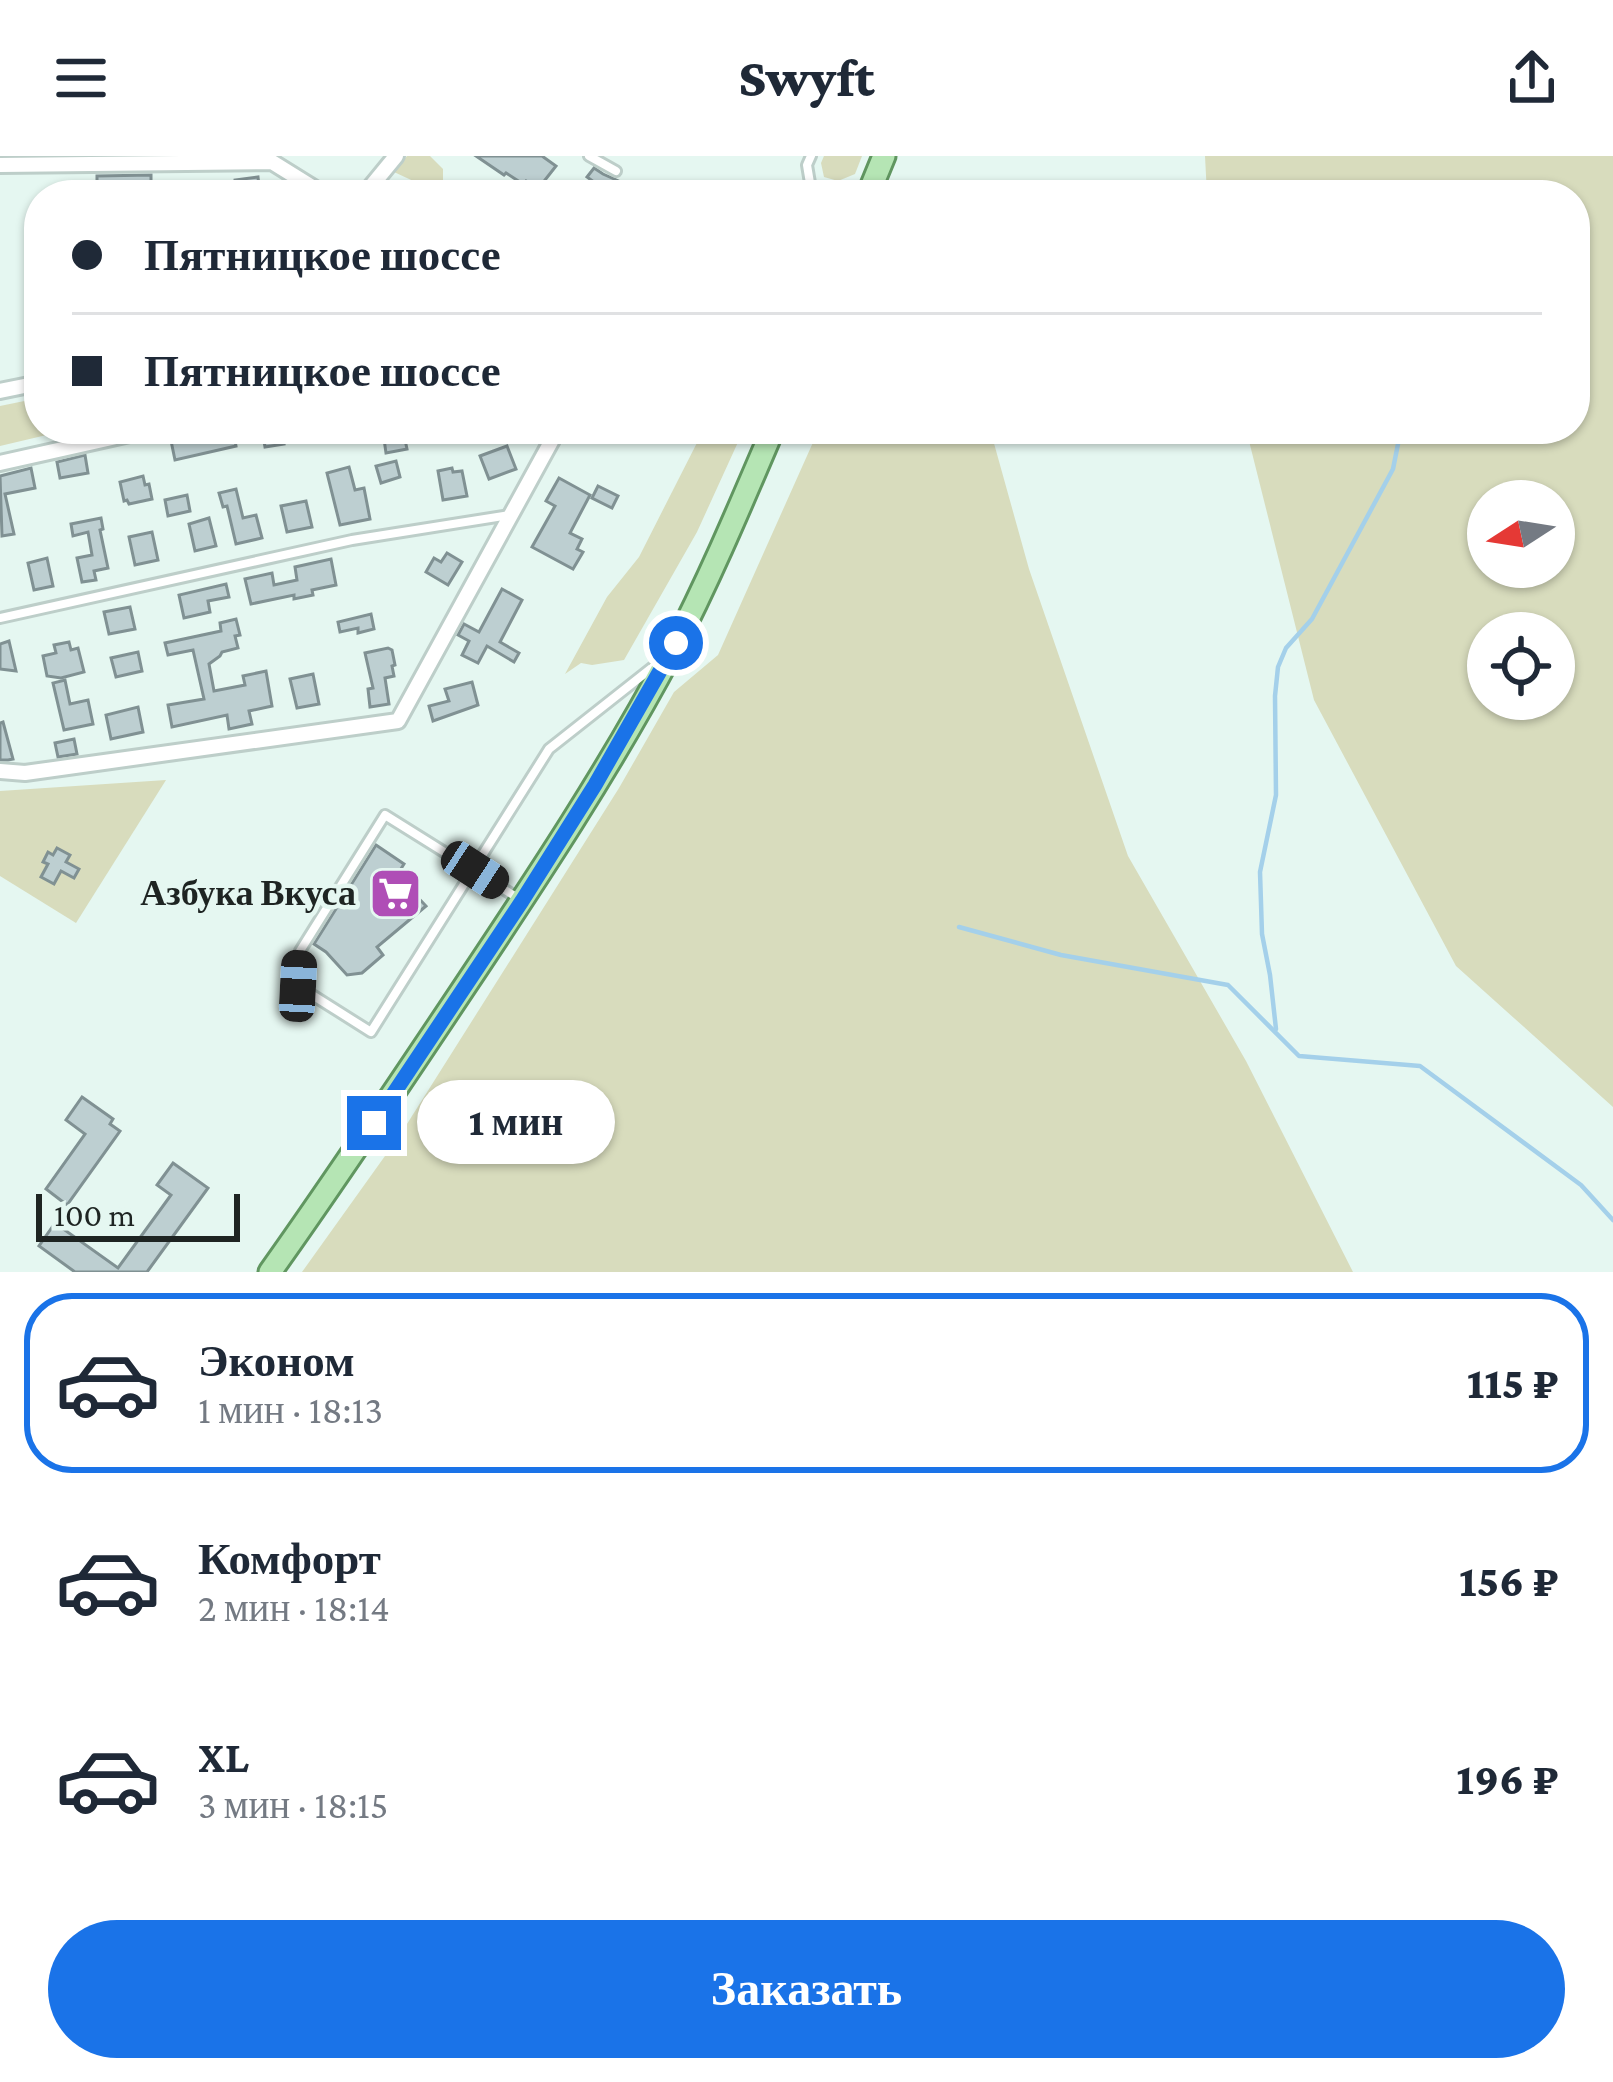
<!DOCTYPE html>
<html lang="ru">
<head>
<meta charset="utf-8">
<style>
  :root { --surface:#fff; --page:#f2f2f3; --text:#1f2937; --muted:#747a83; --line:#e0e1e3; --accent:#1a73e8 }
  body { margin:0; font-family:"Crimson Pro",serif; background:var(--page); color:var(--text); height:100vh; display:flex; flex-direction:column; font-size:45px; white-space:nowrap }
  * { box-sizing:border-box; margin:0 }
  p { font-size:39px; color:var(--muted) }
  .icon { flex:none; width:66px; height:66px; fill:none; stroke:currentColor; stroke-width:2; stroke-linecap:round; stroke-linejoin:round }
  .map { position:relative; height:1116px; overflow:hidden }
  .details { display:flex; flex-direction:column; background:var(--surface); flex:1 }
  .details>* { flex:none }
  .banner { position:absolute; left:24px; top:24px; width:1566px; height:264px; border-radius:48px; box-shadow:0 3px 9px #0004; display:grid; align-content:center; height:264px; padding:0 48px; background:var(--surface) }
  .needle { width:78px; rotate:258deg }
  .fabs { position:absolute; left:1467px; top:324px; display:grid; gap:24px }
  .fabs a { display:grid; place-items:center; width:108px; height:108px; border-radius:50%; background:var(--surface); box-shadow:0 3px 9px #0004; font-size:60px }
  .scale { position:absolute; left:36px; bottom:30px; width:204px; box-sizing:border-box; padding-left:12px; border:6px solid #1e2422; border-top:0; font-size:33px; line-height:42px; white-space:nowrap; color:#1e2422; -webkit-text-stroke:9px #e5f7f1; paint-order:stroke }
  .end { position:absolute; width:54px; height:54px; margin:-27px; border:15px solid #1a73e8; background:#fff; box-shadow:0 0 0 6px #fff }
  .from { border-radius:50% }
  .bubble { position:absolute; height:84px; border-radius:42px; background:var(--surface); box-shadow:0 3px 9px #0004; font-size:39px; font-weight:800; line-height:84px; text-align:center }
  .car { position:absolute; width:36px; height:72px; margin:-36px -18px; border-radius:15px; box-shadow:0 0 9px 3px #0007; background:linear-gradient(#222 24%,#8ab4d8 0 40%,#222 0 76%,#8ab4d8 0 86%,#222 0) }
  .banner b { display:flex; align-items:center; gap:42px; height:114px; font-size:45px }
  .banner b+b { border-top:3px solid var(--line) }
  .banner i { width:30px; height:30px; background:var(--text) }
  ul { padding:21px 0 0; list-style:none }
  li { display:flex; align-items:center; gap:36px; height:180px; margin:0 24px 18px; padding:0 24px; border:6px solid transparent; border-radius:48px }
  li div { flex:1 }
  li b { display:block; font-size:45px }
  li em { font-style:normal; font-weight:800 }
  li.active { border-color:var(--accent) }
  li>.icon { width:108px; height:108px; stroke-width:1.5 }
  .button { display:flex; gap:24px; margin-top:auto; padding:24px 48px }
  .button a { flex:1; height:138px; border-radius:72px; background:var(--accent); color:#fff; font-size:48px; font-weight:800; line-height:138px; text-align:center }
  header { display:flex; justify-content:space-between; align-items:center; height:156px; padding:0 48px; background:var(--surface); font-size:54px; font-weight:800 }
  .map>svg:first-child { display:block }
  .green { fill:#d8dcbd; fill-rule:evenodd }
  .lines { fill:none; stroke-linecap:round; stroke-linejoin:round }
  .stream { stroke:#a4d0ea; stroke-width:4.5 }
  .building { fill:#bdcfd1; stroke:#809193; stroke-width:3 }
  .service-casing { stroke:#bdcec9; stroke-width:14 }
  .minor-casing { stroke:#bdcec9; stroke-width:20 }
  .primary-casing { stroke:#609660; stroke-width:27 }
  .service { stroke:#fff; stroke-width:8 }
  .minor { stroke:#fff; stroke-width:14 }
  .primary { stroke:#b5e5b4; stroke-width:21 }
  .route { stroke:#1a73e8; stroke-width:15 }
  .labels { text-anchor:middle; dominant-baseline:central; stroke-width:9; stroke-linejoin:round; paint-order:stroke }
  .poi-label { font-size:36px; font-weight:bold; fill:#1e2422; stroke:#e5f7f1; text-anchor:end }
</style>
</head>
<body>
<header><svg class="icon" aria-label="menu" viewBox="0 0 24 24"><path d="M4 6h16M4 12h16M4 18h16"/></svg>Swyft<svg class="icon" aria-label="share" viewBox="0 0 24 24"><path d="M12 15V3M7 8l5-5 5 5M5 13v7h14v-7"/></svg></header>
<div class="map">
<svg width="1613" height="1116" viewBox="0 0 1613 1116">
  <rect width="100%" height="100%" fill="#e5f7f1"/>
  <!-- green -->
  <g class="green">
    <path d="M407 0H430L443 13V31L422 29 394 16Z"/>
    <path d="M824 0H862L855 18 838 25 824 21 821 7Z"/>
    <path d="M1205 0H1613V951L1456 810 1314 544 1246 273H1575V39H1207ZM1488 345H1554V411H1488ZM1488 477H1554V543H1488Z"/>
    <path d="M39 242V273H72L0 290V250Z"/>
    <path d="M704 273H744L697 376 624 504 592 509 581 507 565 518 607 441 639 401Z"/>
    <path d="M819 273H990L1029 413 1128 700 1246 905 1353 1116H302L400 979 619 632 674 536 718 499Z"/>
    <path d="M166 624 76 767 0 720V635Z"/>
  </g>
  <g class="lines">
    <!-- stream -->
    <g class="stream">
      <path d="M959 771 1061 799 1228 829 1299 900 1420 910 1581 1029 1613 1064"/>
      <path d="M1276 873 1270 819 1262 778 1260 716 1276 639 1275 540 1278 511 1286 492 1312 463 1393 313 1401 273"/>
    </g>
  </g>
  <!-- building -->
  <g class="building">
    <path d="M476 0H542L556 10 538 33 526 25 523 28 506 17 504 19Z"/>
    <path d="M594 12 603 18 650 39H603L595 35 598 29 587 21Z"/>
    <path d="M151 19V35H108V39H97V20Z"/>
    <path d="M258 21 260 39H204V27H235V24Z"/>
    <path d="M202 273H233L236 290 175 304 170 280Z"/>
    <path d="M262 273H281L284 288 265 291Z"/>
    <path d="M404 279 407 293 386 297 384 283Z"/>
    <path d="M507 290 516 313 489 323 480 300Z"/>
    <path d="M85 299 88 317 60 322 57 306Z"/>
    <path d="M396 305 400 321 381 327 376 310Z"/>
    <path d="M349 311 355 334 364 332 370 363 340 369 327 317Z"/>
    <path d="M31 312 35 332 5 338 14 378 2 380 0 320Z"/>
    <path d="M452 312 453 316 462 315 467 340 443 344 438 315Z"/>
    <path d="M143 320 145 329 149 328 152 343 129 348 127 344 124 345 120 326Z"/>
    <path d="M559 322 590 339 570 377 582 383 577 393 583 396 573 413 532 391 555 350 546 345Z"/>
    <path d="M598 330 618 340 612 352 592 342Z"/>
    <path d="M236 333 243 362 256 359 262 382 236 388 227 350 223 351 219 337Z"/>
    <path d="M187 339 190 355 168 360 165 344Z"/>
    <path d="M306 345 312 371 287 376 281 350Z"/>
    <path d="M101 362 103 373 100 374 108 412 94 415 96 424 82 426 77 402 92 399 88 376 73 380 71 368Z"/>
    <path d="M209 362 216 390 195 395 189 368Z"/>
    <path d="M152 376 158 404 135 409 129 381Z"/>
    <path d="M447 397 462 406 448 429 426 416 434 402 441 406Z"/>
    <path d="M47 402 53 430 34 434 28 407Z"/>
    <path d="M331 403 336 429 312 434 313 439 294 443V439L251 448 245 423 272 417 274 429 297 424 295 411Z"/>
    <path d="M226 428 229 441 208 445 210 456 184 462 179 439Z"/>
    <path d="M502 433 522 444 500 486 519 497 514 506 487 490 478 507 462 499 469 485 458 479 464 468 479 476Z"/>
    <path d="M130 451 135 473 109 478 104 456Z"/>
    <path d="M371 458 374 473 358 477V472L340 476 338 466Z"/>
    <path d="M236 463 240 479 235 480 238 492 222 496 220 500 209 508 214 535 245 529 243 520 266 515 272 550 249 555 252 568 229 573 227 559 172 571 168 549 204 543 193 494 168 499 165 487 221 475 220 467Z"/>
    <path d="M9 485 16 515 0 513V488Z"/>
    <path d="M69 486 71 494 78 492 84 516 61 522 47 520 43 500 56 497 54 489Z"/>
    <path d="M388 492 392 494 395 509 392 510 394 520 385 522 389 548 370 551 368 533 373 532 365 497Z"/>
    <path d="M138 496 142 515 116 521 111 502Z"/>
    <path d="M313 518 319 548 297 552 290 523Z"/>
    <path d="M65 524 70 548 88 544 93 568 64 574 53 527Z"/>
    <path d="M472 526 478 549 433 565 429 550 449 545 445 533Z"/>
    <path d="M138 551 143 576 111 583 106 559Z"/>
    <path d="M3 566 13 603 8 604H0V567Z"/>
    <path d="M74 583 77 598 58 601 55 587Z"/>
    <path d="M376 689 404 708 399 716 408 731 426 750 377 791 383 799 362 817 347 819 326 796 314 788Z"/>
    <path d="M57 692 70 699 66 706 79 713 74 722 61 715 54 728 41 721 48 708 43 706 48 696 53 699Z"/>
    <path d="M82 941 113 963 110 968 120 975 67 1049 46 1033 85 978 66 964Z"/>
    <path d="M173 1007 208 1032 147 1116H75L39 1090 55 1067 118 1112 171 1039 157 1029Z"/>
  </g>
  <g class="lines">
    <defs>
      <g id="service">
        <path d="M589 0 616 15"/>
        <path d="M811 0 807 9 812 39"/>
        <path d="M0 462 352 384 510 359"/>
        <path d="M521 744 385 659 300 795 298 830 371 876 549 593 658 507"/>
      </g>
      <g id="minor">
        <path d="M0 9 272 6 325 39"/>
        <path d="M364 39 396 0"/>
        <path d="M0 235 39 227"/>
        <path d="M0 307 152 273"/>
        <path d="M0 615 25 617 398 565 558 273"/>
      </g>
      <g id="primary">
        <path d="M868 39 884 0"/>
        <path d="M270 1116C337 1022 401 926 465 830 537 722 610 612 671 497 709 424 741 348 773 273"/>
      </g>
    </defs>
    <!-- service casing -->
    <use href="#service" class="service-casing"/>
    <!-- minor casing -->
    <use href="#minor" class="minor-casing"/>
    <!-- primary casing -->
    <use href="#primary" class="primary-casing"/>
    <!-- service -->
    <use href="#service" class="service"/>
    <!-- minor -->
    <use href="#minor" class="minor"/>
    <!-- primary -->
    <use href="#primary" class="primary"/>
  </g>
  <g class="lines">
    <!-- route -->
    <path class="route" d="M374 967 522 745 595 629 676 487"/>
  </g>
  <!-- icons -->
  <defs>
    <symbol id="supermarket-square" viewBox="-11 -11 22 22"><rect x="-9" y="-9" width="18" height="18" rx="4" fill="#af4eb6" stroke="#e5f7f1"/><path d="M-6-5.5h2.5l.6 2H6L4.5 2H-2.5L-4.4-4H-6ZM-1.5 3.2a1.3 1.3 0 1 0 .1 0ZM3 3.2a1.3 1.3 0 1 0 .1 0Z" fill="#fff"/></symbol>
  </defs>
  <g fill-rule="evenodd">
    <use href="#supermarket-square" x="366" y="708" width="59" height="59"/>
  </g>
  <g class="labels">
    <!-- poi labels -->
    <g class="poi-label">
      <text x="356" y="737">Азбука Вкуса</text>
    </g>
  </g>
</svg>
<div class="fabs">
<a><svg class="needle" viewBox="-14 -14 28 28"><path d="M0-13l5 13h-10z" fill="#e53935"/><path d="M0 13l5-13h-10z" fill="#747a83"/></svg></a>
<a><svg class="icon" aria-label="locate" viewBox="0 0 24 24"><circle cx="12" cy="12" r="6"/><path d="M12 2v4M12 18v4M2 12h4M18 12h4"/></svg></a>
</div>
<div class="scale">100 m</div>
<i class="end from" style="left:676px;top:487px"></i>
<i class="end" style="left:374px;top:967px"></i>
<div class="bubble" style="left:417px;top:924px;width:198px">1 мин</div>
<i class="car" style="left:475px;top:714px;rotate:123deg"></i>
<i class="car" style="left:298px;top:830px;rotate:3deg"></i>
<div class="banner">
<b><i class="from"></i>Пятницкое шоссе</b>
<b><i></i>Пятницкое шоссе</b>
</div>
</div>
<section class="details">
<ul>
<li class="active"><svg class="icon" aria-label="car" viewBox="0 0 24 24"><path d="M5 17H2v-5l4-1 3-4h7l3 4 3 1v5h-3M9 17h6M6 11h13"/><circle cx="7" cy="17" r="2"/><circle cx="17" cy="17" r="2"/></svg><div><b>Эконом</b><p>1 мин · 18:13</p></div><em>115 ₽</em></li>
<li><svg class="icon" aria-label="car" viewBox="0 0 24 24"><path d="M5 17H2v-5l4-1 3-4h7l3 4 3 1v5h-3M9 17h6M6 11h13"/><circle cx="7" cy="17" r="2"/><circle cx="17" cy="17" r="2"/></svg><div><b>Комфорт</b><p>2 мин · 18:14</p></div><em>156 ₽</em></li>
<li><svg class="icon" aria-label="car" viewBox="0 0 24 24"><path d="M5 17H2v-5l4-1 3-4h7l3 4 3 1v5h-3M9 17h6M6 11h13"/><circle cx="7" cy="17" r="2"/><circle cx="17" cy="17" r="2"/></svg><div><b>XL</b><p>3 мин · 18:15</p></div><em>196 ₽</em></li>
</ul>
<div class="button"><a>Заказать</a></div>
</section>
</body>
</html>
